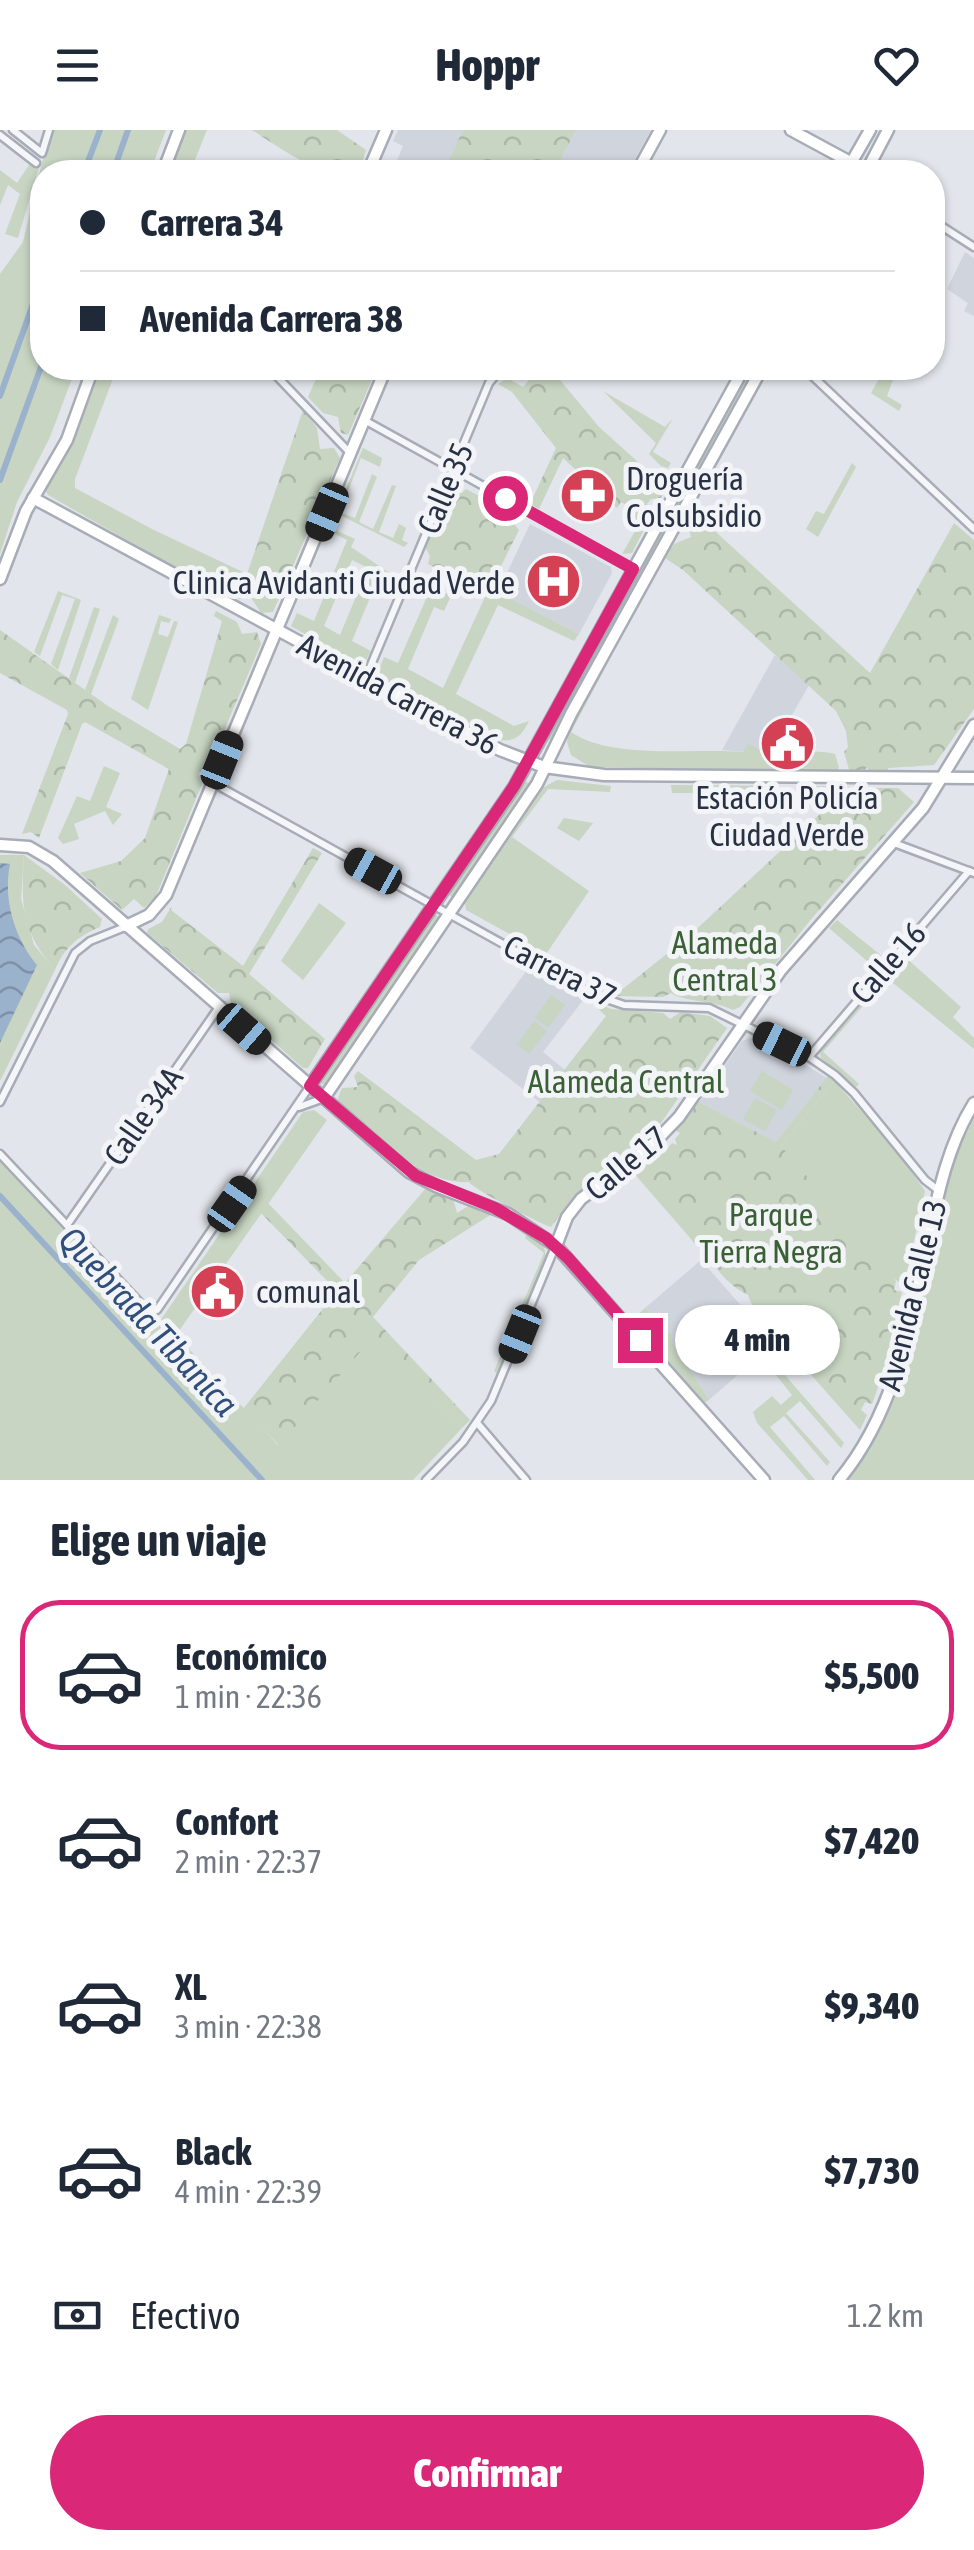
<!DOCTYPE html>
<html lang="es">
<head>
<meta charset="utf-8">
<style>
  :root { --surface:#fff; --page:#f6f6f7; --text:#1f2937; --muted:#747a83; --line:#e0e1e3; --accent:#db2777 }
  body { margin:0; font-family:"Asap Condensed",sans-serif; background:var(--page); color:var(--text); height:100vh; display:flex; flex-direction:column; font-size:38px; white-space:nowrap }
  * { box-sizing:border-box; margin:0 }
  p { font-size:32px; color:var(--muted) }
  .icon { flex:none; width:55px; height:55px; fill:none; stroke:currentColor; stroke-width:2; stroke-linecap:round; stroke-linejoin:round }
  .map { position:relative; height:1350px; overflow:hidden }
  .drawer { display:flex; flex-direction:column; background:var(--surface); flex:1 }
  .drawer>* { flex:none }
  .banner { position:absolute; left:30px; top:30px; width:915px; height:220px; border-radius:40px; box-shadow:0 2px 8px #0004; display:grid; align-content:center; height:220px; padding:0 50px; background:var(--surface) }
  .end { position:absolute; width:45px; height:45px; margin:-22px; border:12px solid #db2777; background:#fff; box-shadow:0 0 0 5px #fff }
  .from { border-radius:50% }
  .bubble { position:absolute; height:70px; border-radius:35px; background:var(--surface); box-shadow:0 2px 8px #0004; font-size:32px; font-weight:800; line-height:70px; text-align:center }
  .car { position:absolute; width:30px; height:60px; margin:-30px -15px; border-radius:12px; box-shadow:0 0 8px 2px #0007; background:linear-gradient(#222 24%,#8ab4d8 0 40%,#222 0 76%,#8ab4d8 0 86%,#222 0) }
  .banner b { display:flex; align-items:center; gap:35px; height:95px; font-size:38px }
  .banner b+b { border-top:2px solid var(--line) }
  .banner i { width:25px; height:25px; background:var(--text) }
  ul { padding:0; list-style:none }
  li { display:flex; align-items:center; gap:30px; height:150px; margin:0 20px 15px; padding:0 30px; border:5px solid transparent; border-radius:40px }
  li div { flex:1 }
  li b { display:block; font-size:38px }
  li em { font-style:normal; font-weight:800 }
  li.current { border-color:var(--accent) }
  li>.icon { width:90px; height:90px; stroke-width:1.5 }
  h2 { padding:0 50px; font-size:45px; line-height:120px }
  .pay { display:flex; align-items:center; gap:25px; height:110px; padding:0 50px; font-size:38px }
  .pay p { margin-inline-start:auto }
  .action { display:flex; gap:20px; margin-top:auto; padding:20px 50px }
  .action a { flex:1; height:115px; border-radius:60px; background:var(--accent); color:#fff; font-size:40px; font-weight:800; line-height:115px; text-align:center }
  header { display:flex; justify-content:space-between; align-items:center; height:130px; padding:0 50px; background:var(--surface); font-size:45px; font-weight:800 }
  .map>svg:first-child { display:block }
  .built { fill:#d0d4dd }
  .grass { fill:#c7d5c2; fill-rule:evenodd }
  .park { fill:url(#park-crowns) }
  .water { fill:url(#water-waves) }
  .lines { fill:none; stroke-linecap:round; stroke-linejoin:round }
  .canal { stroke:#9bb2cc; stroke-width:6 }
  .street-casing { stroke:#a7acb6; stroke-width:11 }
  .secondary-casing { stroke:#a7acb6; stroke-width:15 }
  .street { stroke:#f5f6f9; stroke-width:6 }
  .secondary { stroke:#fff; stroke-width:10 }
  .route { stroke:#db2777; stroke-width:12 }
  .labels { text-anchor:middle; dominant-baseline:central; stroke-width:10; stroke-linejoin:round; paint-order:stroke }
  .poi-label { font-size:32px; fill:#293244; stroke:#f2f4f8; text-anchor:start }
  .street-label { font-size:32px; fill:#293244; stroke:#f2f4f8 }
  .park-label { font-size:32px; fill:#3c6035; stroke:#f2f4f8 }
  .water-label { font-size:35px; font-style:italic; fill:#304f7a; stroke:#f2f4f8 }
</style>
</head>
<body>
<header><svg class="icon" aria-label="menu" viewBox="0 0 24 24"><path d="M4 6h16M4 12h16M4 18h16"/></svg>Hoppr<svg class="icon" aria-label="heart" viewBox="0 0 24 24"><path d="M12 20l-8-8c-3-5 5-10 8-4 3-6 11-1 8 4z"/></svg></header>
<div class="map">
<svg width="974" height="1350" viewBox="0 0 974 1350">
  <defs>
    <pattern id="park-crowns" width="20" height="18" patternUnits="userSpaceOnUse" patternTransform="scale(2.5)"><rect width="20" height="18" fill="#c7d5c2"/><path d="M2 6a3 3 0 1 1 6 0M12 15a3 3 0 1 1 6 0" fill="none" stroke="#abb7a8"/></pattern>
    <pattern id="water-waves" width="16" height="10" patternUnits="userSpaceOnUse" patternTransform="scale(2.5)"><rect width="16" height="10" fill="#9bb2cc"/><path d="M0 5q4-4 8 0t8 0" fill="none" stroke="#7e91a7"/></pattern>
  </defs>
  <rect width="100%" height="100%" fill="#e2e5eb"/>
  <!-- built -->
  <g class="built">
    <path d="M398 0H463L443 42H399L393 40 403 16 393 11Z"/>
    <path d="M576 0H651L628 42H554Z"/>
    <path d="M965 122 974 128V186L964 181 968 173 947 159Z"/>
    <path d="M530 394 611 437 612 443 579 504 498 462Z"/>
    <path d="M775 525 809 555 770 624 722 620Z"/>
    <path d="M530 836 584 869 543 922 565 940 541 973 470 918Z"/>
    <path d="M750 908 797 930 827 948 776 1012 699 972 742 911Z"/>
    <path d="M701 1130 774 1213 709 1270 671 1210V1204L645 1178Z"/>
  </g>
  <!-- grass -->
  <g class="grass">
    <path d="M50 0H166L150 42H42V238H76L50 307 17 372 0 424V144L23 112Z"/>
    <path d="M184 0H207L190 42H168Z"/>
    <path d="M31 32 39 37 18 108 5 104 20 64 8 55 0 75V40L17 53Z"/>
    <path d="M97 238H117L75 349V358L154 400 247 444 230 469 48 365 45 359Z"/>
    <path d="M749 238H758L552 611 544 607Z"/>
    <path d="M884 240 894 247 887 266 902 275 899 281 871 263Z"/>
    <path d="M603 261 665 297 673 288 653 322 671 333 668 338 661 336 649 324 656 313Z"/>
    <path d="M363 318 382 328 380 337 361 328 340 382 355 388 372 344 377 347 359 392 373 399 392 355 396 356 379 402 393 408 399 394 406 398 402 410 408 413 404 417 336 383Z"/>
    <path d="M852 333 856 337 818 407 806 399 816 381 824 384Z"/>
    <path d="M333 399 355 409 351 417 397 448 394 454 379 446 352 511 371 521 364 534 359 535 291 496 297 483 314 491 347 410 331 402ZM352 430 368 438 340 505 324 496Z"/>
    <path d="M434 457 451 466 444 481 434 477 408 539 443 558 485 467H492L498 462 579 504 574 511 498 475 456 564 514 596 529 591C522 606 515 612 498 610L381 548 379 540 384 527 398 533 426 469Z"/>
    <path d="M58 461 81 470 58 540 51 534 75 469 62 465 40 526 34 522Z"/>
    <path d="M94 477 100 479 75 553 69 548Z"/>
    <path d="M113 485 119 489 91 564 85 560Z"/>
    <path d="M159 485 171 489 169 493 161 491 158 504 168 507 174 491 178 492 148 580 131 569Z"/>
    <path d="M612 525 571 602C611 630 695 618 743 622L748 614C775 631 805 617 835 624L839 638 836 641 590 637 571 625 567 612 570 597Z"/>
    <path d="M104 636 120 643 106 677 122 684 113 695 105 681 74 694 79 709 63 714 58 708 77 666 90 671Z"/>
    <path d="M557 650 611 656 610 662 548 659 512 707 589 761 546 824 466 780 465 773 544 657Z"/>
    <path d="M524 651 531 654 453 768 447 763Z"/>
    <path d="M671 655 778 656V663H672Z"/>
    <path d="M564 688 593 693 579 711 557 698Z"/>
    <path d="M0 725H24L21 769 34 815 55 840 0 951Z"/>
    <path d="M319 773 346 793 303 850 281 831Z"/>
    <path d="M432 783 441 788 326 957 318 951Z"/>
    <path d="M837 790 883 827 874 837 829 798Z"/>
    <path d="M904 826 961 877 953 887 974 908V919L887 848 823 922 859 954 856 957 821 928 820 922Z"/>
    <path d="M551 865 565 875 548 898 535 888Z"/>
    <path d="M534 891 547 901 529 924 517 914Z"/>
    <path d="M762 941 793 960 782 980 750 961Z"/>
    <path d="M834 951 893 1016 925 1061 904 1156C862 1127 816 1058 781 1016Z"/>
    <path d="M755 968 777 980 765 1001 743 989Z"/>
    <path d="M314 980 327 990 176 1205 278 1315 374 1205 462 1298 413 1350H0V1030L158 1194 303 982Z"/>
    <path d="M974 988V1350H847C919 1268 918 1144 949 1044 954 1025 966 1006 974 988Z"/>
    <path d="M528 1103 543 1114 546 1126 498 1244 494 1241 544 1123 525 1108Z"/>
    <path d="M645 1178 671 1204V1210L709 1270 704 1273 632 1190Z"/>
    <path d="M777 1236 844 1313 841 1318 800 1271 786 1283 830 1332 827 1336 784 1286 770 1297 815 1350H808L757 1293 753 1282 772 1266 781 1275 792 1265 772 1240Z"/>
  </g>
  <!-- park -->
  <g class="park">
    <path d="M252 0H337L366 20C364 25 364 31 360 35 338 62 276 15 252 0Z"/>
    <path d="M463 0H576L554 42H443Z"/>
    <path d="M321 238H377L348 305 341 303 338 287 323 283 308 267Z"/>
    <path d="M539 238H550L599 297 666 357 661 368 651 369 647 374 651 386 632 423 622 424 638 396 624 384 628 376 621 372 617 378 563 328 539 379 530 374 556 318 512 262 498 254 507 248 523 257Z"/>
    <path d="M303 280 317 298 320 319 334 318 340 328 273 482 261 483 252 469H230L247 444Z"/>
    <path d="M466 359 513 384V392L519 400 491 456 486 452 476 458 428 434 430 426 425 417 449 362 462 363Z"/>
    <path d="M694 382 870 543 954 393 974 410V579L934 635 888 638V643H871L867 637 863 643H850L844 622 848 617 846 601 836 581 683 440 665 428 674 414 691 407 687 392Z"/>
    <path d="M216 481 237 492 242 504 257 502 261 514 208 638 198 643 202 654 156 766 144 778 134 769 122 780 80 743 121 731 145 708 169 639 85 592 82 594 39 708 31 702 22 704 68 584 67 580 0 543V500L108 576 180 619 186 614 222 491 214 486Z"/>
    <path d="M808 656 857 657 860 662 870 658H898L914 672 813 787 740 877 733 880C713 870 684 872 671 863L663 867 614 866 688 807 819 685 823 678 820 667 808 662Z"/>
    <path d="M313 718 322 723 249 844 325 909 308 938H303L231 874 229 863H218L147 803 148 799 162 792 172 776 171 780 243 836Z"/>
    <path d="M24 725 65 755 102 789 100 797C78 806 64 818 55 840 21 800 21 776 24 725Z"/>
    <path d="M586 868 611 879 663 883 670 889 681 882 710 886 727 898 661 993 573 1067 551 1097C537 1092 475 1060 469 1052 420 1055 377 1005 340 975L338 968 342 958 358 957 354 946 358 941 476 1030 499 1024 606 886Z"/>
    <path d="M828 946 834 951 781 1016 896 1151 894 1160 902 1162 882 1246 872 1274 865 1272 861 1280 867 1285 860 1300 789 1220V1210C771 1206 754 1183 748 1165 732 1158 709 1135 707 1118L698 1117 631 1040 657 1019 664 1023 672 1013 677 1015 675 1009 680 1003 675 1000 697 971 776 1012Z"/>
    <path d="M426 1058 453 1069 457 1083 470 1075 492 1084 419 1130 373 1187 470 1290 462 1298 374 1206 279 1315 243 1279 337 1161 260 1082 267 1072 345 1153Z"/>
  </g>
  <!-- water -->
  <path class="water" d="M0 733 10 734C3 769 14 807 37 835L0 913Z"/>
  <g class="lines">
    <!-- canal -->
    <g class="canal">
      <path d="M84 42 100 0"/>
      <path d="M113 42 128 0"/>
      <path d="M0 266 42 149"/>
      <path d="M0 350 42 234"/>
      <path d="M0 1066 262 1350"/>
    </g>
    <defs>
      <g id="street">
        <path d="M13 0 42 23 49 0"/>
        <path d="M0 5 36 33"/>
        <path d="M932 90 974 117"/>
        <path d="M269 238 351 324"/>
        <path d="M804 238 974 399"/>
        <path d="M366 291 633 439"/>
        <path d="M366 547 489 253 498 242"/>
        <path d="M213 653 595 865 624 875 709 878 809 927 835 945 854 963 925 1050 938 1060"/>
        <path d="M894 713 974 743"/>
        <path d="M809 927 969 741"/>
        <path d="M0 972 75 823 90 811 125 797"/>
        <path d="M299 977 324 968"/>
        <path d="M0 1024 143 1176 147 1180H157L310 956"/>
        <path d="M67 1095 219 877"/>
        <path d="M478 1294 526 1350"/>
        <path d="M426 1350 463 1312 491 1271 555 1117"/>
      </g>
      <g id="secondary">
        <path d="M791 0 852 33"/>
        <path d="M163 42 179 0"/>
        <path d="M368 42 386 0"/>
        <path d="M637 42 660 0"/>
        <path d="M846 42 870 0"/>
        <path d="M866 42 888 0"/>
        <path d="M486 238 499 241 515 238"/>
        <path d="M33 368 500 620 544 637 604 645 974 648"/>
        <path d="M0 449 26 381 67 310 93 238"/>
        <path d="M0 715 29 717 53 731 409 1042 436 1056 508 1084 556 1116 764 1350"/>
        <path d="M126 796 149 785 166 765 386 238"/>
        <path d="M310 956 514 657 744 238"/>
        <path d="M324 968 537 654 571 584 762 238"/>
        <path d="M556 1116 567 1087 581 1069 651 1016 679 987 781 840 923 678 974 595"/>
        <path d="M839 1350C896 1282 911 1190 929 1105 939 1059 949 1013 974 973"/>
      </g>
    </defs>
    <!-- street casing -->
    <use href="#street" class="street-casing"/>
    <!-- secondary casing -->
    <use href="#secondary" class="secondary-casing"/>
    <!-- street -->
    <use href="#street" class="street"/>
    <!-- secondary -->
    <use href="#secondary" class="secondary"/>
  </g>
  <g class="lines">
    <!-- route -->
    <path class="route" d="M505 368 633 439 514 656 310 956 416 1046 495 1078 546 1108 568 1128 640 1210"/>
  </g>
  <!-- icons -->
  <defs>
    <symbol id="pharmacy-disc" viewBox="-11 -11 22 22"><circle r="9.5" fill="#d54154" stroke="#f2f4f8"/><path d="M-2-6h4v4h4v4h-4v4h-4v-4h-4v-4h4Z" fill="#fff"/></symbol>
    <symbol id="hospital-disc" viewBox="-11 -11 22 22"><circle r="9.5" fill="#d54154" stroke="#f2f4f8"/><path d="M-5-5h3v3.5h4V-5h3V5h-3V1.5h-4V5h-3Z" fill="#fff"/></symbol>
    <symbol id="civic-disc" viewBox="-11 -11 22 22"><circle r="9.5" fill="#d54154" stroke="#f2f4f8"/><path d="M-.6-6.5H3V-4.5H.6V-3L4-1V1h2V6H-6V1h2V-1L-.6-3ZM-1.2 2.5V6h2.4V2.5Z" fill="#fff"/></symbol>
  </defs>
  <g fill-rule="evenodd">
    <use href="#pharmacy-disc" x="556" y="334" width="63" height="63"/>
    <use href="#hospital-disc" x="522" y="420" width="63" height="63"/>
    <use href="#civic-disc" x="756" y="582" width="63" height="63"/>
    <use href="#civic-disc" x="186" y="1130" width="63" height="63"/>
  </g>
  <g class="labels">
    <!-- poi labels -->
    <g class="poi-label">
      <text x="626" y="348">Droguería<tspan x="626" dy="37">Colsubsidio</tspan></text>
      <text x="515" y="452" text-anchor="end">Clinica Avidanti Ciudad Verde</text>
      <text x="787" y="667" text-anchor="middle">Estación Policía<tspan x="787" dy="37">Ciudad Verde</tspan></text>
      <text x="256" y="1161">comunal</text>
    </g>
    <!-- street labels -->
    <g class="street-label">
      <text transform="translate(445 358) rotate(-67)">Calle 35</text>
      <text transform="translate(398 564) rotate(28)">Avenida Carrera 36</text>
      <text transform="translate(888 833) rotate(-49)">Calle 16</text>
      <text transform="translate(560 841) rotate(27)">Carrera 37</text>
      <text transform="translate(143 986) rotate(-55)">Calle 34A</text>
      <text transform="translate(626 1033) rotate(-40)">Calle 17</text>
      <text transform="translate(912 1165) rotate(-76)">Avenida Calle 13</text>
    </g>
    <!-- park labels -->
    <g class="park-label">
      <text x="725" y="812">Alameda<tspan x="725" dy="37">Central 3</tspan></text>
      <text x="626" y="951">Alameda Central</text>
      <text x="771" y="1084">Parque<tspan x="771" dy="37">Tierra Negra</tspan></text>
    </g>
    <!-- water labels -->
    <g class="water-label">
      <text transform="translate(149 1191) rotate(47)">Quebrada Tibaníca</text>
    </g>
  </g>
</svg>
<i class="end from" style="left:505px;top:368px"></i>
<i class="end" style="left:640px;top:1210px"></i>
<div class="bubble" style="left:675px;top:1175px;width:165px">4 min</div>
<i class="car" style="left:327px;top:382px;rotate:203deg"></i>
<i class="car" style="left:222px;top:630px;rotate:22deg"></i>
<i class="car" style="left:373px;top:741px;rotate:299deg"></i>
<i class="car" style="left:244px;top:899px;rotate:131deg"></i>
<i class="car" style="left:782px;top:914px;rotate:296deg"></i>
<i class="car" style="left:232px;top:1074px;rotate:35deg"></i>
<i class="car" style="left:520px;top:1204px;rotate:202deg"></i>
<div class="banner">
<b><i class="from"></i>Carrera 34</b>
<b><i></i>Avenida Carrera 38</b>
</div>
</div>
<section class="drawer">
<h2>Elige un viaje</h2>
<ul>
<li class="current"><svg class="icon" aria-label="car" viewBox="0 0 24 24"><path d="M5 17H2v-5l4-1 3-4h7l3 4 3 1v5h-3M9 17h6M6 11h13"/><circle cx="7" cy="17" r="2"/><circle cx="17" cy="17" r="2"/></svg><div><b>Económico</b><p>1 min · 22:36</p></div><em>$5,500</em></li>
<li><svg class="icon" aria-label="car" viewBox="0 0 24 24"><path d="M5 17H2v-5l4-1 3-4h7l3 4 3 1v5h-3M9 17h6M6 11h13"/><circle cx="7" cy="17" r="2"/><circle cx="17" cy="17" r="2"/></svg><div><b>Confort</b><p>2 min · 22:37</p></div><em>$7,420</em></li>
<li><svg class="icon" aria-label="car" viewBox="0 0 24 24"><path d="M5 17H2v-5l4-1 3-4h7l3 4 3 1v5h-3M9 17h6M6 11h13"/><circle cx="7" cy="17" r="2"/><circle cx="17" cy="17" r="2"/></svg><div><b>XL</b><p>3 min · 22:38</p></div><em>$9,340</em></li>
<li><svg class="icon" aria-label="car" viewBox="0 0 24 24"><path d="M5 17H2v-5l4-1 3-4h7l3 4 3 1v5h-3M9 17h6M6 11h13"/><circle cx="7" cy="17" r="2"/><circle cx="17" cy="17" r="2"/></svg><div><b>Black</b><p>4 min · 22:39</p></div><em>$7,730</em></li>
</ul>
<div class="pay"><svg class="icon" aria-label="cash" viewBox="0 0 24 24"><path d="M3 7h18v10H3z"/><circle cx="12" cy="12" r="2"/></svg>Efectivo<p>1.2 km</p></div>
<div class="action"><a>Confirmar</a></div>
</section>
</body>
</html>
